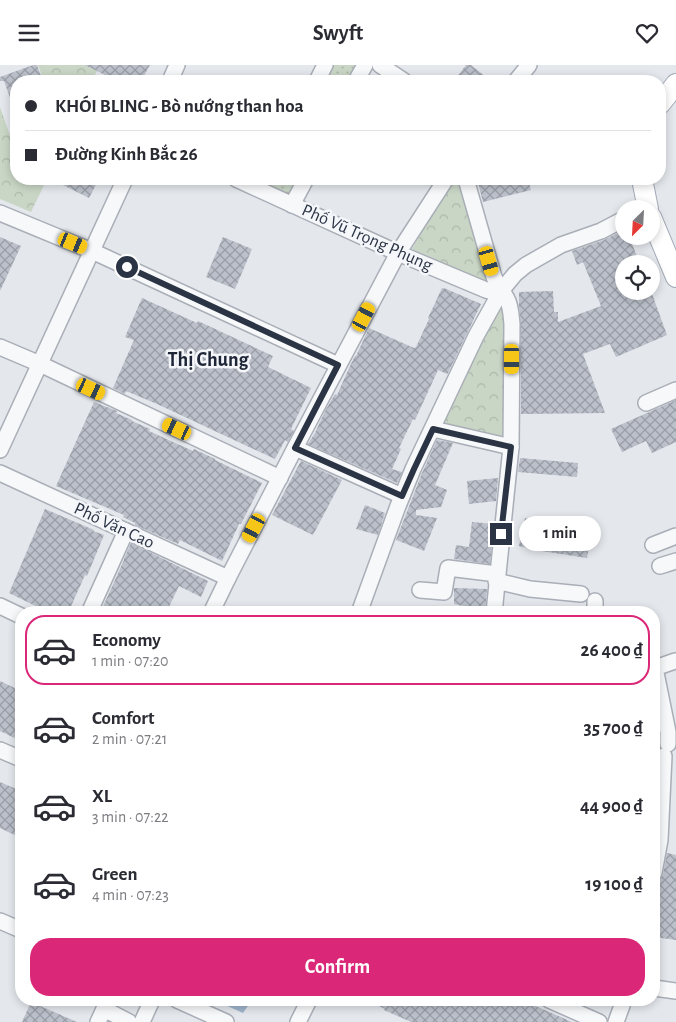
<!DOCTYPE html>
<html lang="en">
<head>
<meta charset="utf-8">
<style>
  :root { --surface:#fff; --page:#f2f2f3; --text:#2b2b33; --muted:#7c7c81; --line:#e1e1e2; --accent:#db2777 }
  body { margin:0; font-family:"Alegreya Sans",sans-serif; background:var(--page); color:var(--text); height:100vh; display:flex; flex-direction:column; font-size:19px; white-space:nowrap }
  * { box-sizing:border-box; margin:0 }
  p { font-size:16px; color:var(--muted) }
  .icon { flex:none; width:28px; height:28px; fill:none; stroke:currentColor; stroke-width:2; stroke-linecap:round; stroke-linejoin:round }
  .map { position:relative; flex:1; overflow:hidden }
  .details { position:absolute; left:15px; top:541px; width:645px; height:400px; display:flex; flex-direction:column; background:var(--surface); border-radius:20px; box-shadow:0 2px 8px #0003 }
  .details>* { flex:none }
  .hud { position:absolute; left:10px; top:10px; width:656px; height:110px; border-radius:20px; box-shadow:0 2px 8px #0003; display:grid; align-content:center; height:110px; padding:0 15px; background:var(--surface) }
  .needle { width:32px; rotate:204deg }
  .controls { position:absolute; left:615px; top:135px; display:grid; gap:10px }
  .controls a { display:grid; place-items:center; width:45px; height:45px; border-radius:50%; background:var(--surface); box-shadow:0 2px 8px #0003; font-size:25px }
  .end { position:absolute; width:22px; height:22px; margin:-11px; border:6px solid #2b3445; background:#fff; box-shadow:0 0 0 2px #fff }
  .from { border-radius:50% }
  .bubble { position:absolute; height:35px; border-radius:18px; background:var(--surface); box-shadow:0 2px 8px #0003; font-size:16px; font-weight:700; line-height:35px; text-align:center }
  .car { position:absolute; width:15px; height:30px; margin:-15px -8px; border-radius:6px; box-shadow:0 0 4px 1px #0007; background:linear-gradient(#f5c518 24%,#345 0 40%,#f5c518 0 76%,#345 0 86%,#f5c518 0) }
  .hud b { display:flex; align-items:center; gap:18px; height:48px; font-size:19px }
  .hud b+b { border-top:1px solid var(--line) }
  .hud i { width:12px; height:12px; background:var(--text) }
  ul { padding:9px 0 0; list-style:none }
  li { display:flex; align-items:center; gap:15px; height:70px; margin:0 10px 8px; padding:0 5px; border:2px solid transparent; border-radius:20px }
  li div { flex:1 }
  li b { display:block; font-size:19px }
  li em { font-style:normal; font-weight:700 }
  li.current { border-color:var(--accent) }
  li>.icon { width:45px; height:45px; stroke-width:1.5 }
  .cta { display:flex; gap:10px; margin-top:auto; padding:10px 15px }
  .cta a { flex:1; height:58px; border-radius:20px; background:var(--accent); color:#fff; font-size:20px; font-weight:700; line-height:58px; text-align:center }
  header { display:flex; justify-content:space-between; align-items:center; height:65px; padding:0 15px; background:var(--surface); font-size:22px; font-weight:700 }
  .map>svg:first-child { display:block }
  .forest { fill:url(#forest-crowns) }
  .garden { fill:url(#garden-dots) }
  .water { fill:url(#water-ripples) }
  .building { fill:url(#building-cross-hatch) }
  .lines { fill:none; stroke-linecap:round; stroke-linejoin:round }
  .minor-casing { stroke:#a9aeb7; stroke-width:18 }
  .major-casing { stroke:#a3abb8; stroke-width:22 }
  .minor { stroke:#f7f8fa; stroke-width:15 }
  .major { stroke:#fff; stroke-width:20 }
  .route { stroke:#2b3445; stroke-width:6 }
  .labels { text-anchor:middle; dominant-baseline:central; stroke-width:5; stroke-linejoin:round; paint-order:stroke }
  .street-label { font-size:18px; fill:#2b3445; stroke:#f4f6f9 }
  .quarter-label { font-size:20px; font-weight:bold; fill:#1d2536; stroke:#f4f6f9 }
</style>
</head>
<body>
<header><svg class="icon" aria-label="menu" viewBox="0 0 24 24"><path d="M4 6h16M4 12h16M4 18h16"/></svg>Swyft<svg class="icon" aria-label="heart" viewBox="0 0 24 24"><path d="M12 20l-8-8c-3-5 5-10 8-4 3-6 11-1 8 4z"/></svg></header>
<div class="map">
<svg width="676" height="957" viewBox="0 0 676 957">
  <defs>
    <pattern id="forest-crowns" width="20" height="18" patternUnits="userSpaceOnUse" patternTransform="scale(1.25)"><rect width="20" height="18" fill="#c9d6c5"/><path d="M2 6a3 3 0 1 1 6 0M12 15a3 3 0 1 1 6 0" fill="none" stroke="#adb8ab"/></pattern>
    <pattern id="garden-dots" width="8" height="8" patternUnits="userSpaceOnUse" patternTransform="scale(1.25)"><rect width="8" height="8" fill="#c9d6c5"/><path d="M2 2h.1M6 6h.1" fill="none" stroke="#adb8ab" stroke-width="1.8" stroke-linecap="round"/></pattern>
    <pattern id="water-ripples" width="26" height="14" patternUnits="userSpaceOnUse" patternTransform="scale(1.25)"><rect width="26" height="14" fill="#9fb4cc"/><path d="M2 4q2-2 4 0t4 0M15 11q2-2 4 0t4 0" fill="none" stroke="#8293a7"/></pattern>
    <pattern id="building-cross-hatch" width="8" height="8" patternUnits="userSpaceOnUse" patternTransform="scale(1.25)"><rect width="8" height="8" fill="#bbc0ca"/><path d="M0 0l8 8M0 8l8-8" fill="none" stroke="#989da6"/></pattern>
  </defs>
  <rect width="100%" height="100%" fill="#e4e7ec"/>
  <!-- forest -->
  <g class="forest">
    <path d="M38 0H100L92 16H44Z"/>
    <path d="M0 42 14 82H16V114H47L31 147 0 134Z"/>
    <path d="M453 114H461L488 217 412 184Z"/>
    <path d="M498 242 506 244 508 252 502 370 499 373 442 360 440 355Z"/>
  </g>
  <!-- garden -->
  <g class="garden">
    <path d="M329 0H361L352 16H322Z"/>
    <path d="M275 114H300L290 132 270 124Z"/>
  </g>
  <!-- water -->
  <path class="water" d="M214 935H252L243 948Z"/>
  <!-- building -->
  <g class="building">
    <path d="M33 0H37L43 16H16V46H15L4 16H0V12Z"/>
    <path d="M85 0H150L141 16H117Z"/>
    <path d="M466 0H471L491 16H454Z"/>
    <path d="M51 114H99L89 133Z"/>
    <path d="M477 114H528L531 125 483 137Z"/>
    <path d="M624 165V171H629L640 199H624V226H651L667 270 616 292 610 279 583 289 605 348 521 349V259L519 241V227L553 226 554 247H558V257L601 241 583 197 577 200 572 186 604 175Z"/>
    <path d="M0 172 21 181 0 226Z"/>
    <path d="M223 172 252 184 235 224 206 212Z"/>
    <path d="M442 223 444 224V223L481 239 448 308 447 309 438 305 415 355 413 354 399 383 401 384 392 404 402 407 397 418 308 379 315 368 325 346 335 329 337 330 350 301 355 291H356L369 263 414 283 416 282 429 254 428 253Z"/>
    <path d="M142 233 197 258 198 256 273 291 268 302 311 323 291 364 294 366 288 377 285 375 275 394 157 339 126 326 125 329 113 323 134 275 125 272Z"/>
    <path d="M676 335V377L652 388 646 376 622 387 611 364Z"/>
    <path d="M94 337 117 346 116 348 132 355V356L150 364 149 366 193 386 194 384 215 394V395L262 418 241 459H239L222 496 180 475 178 479 135 460V458L123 452 124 450 56 421Z"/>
    <path d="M437 375 453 378 435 420 447 425 441 442 416 445V450L437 453 424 486 396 475 422 408Z"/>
    <path d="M520 393 578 398 577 412 518 407Z"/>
    <path d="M301 396 342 415 313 470 272 450Z"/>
    <path d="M498 413 496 436 469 439 467 416Z"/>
    <path d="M365 440 385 448 378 470 356 464Z"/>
    <path d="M45 444 94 465 93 466 104 470 87 511 85 510 68 548H50L9 528Z"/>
    <path d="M525 453 548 458 546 468 590 475 587 493 542 486 519 481Z"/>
    <path d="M472 457 494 459 490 499 454 494 456 480 469 482Z"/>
    <path d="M131 478 208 516 201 532 179 521 166 548H100L124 495V494Z"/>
    <path d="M454 523 487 524 485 548H472L473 543 454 539Z"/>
    <path d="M0 616 21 626V676L0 666Z"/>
    <path d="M0 717 21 726V773L0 763Z"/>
    <path d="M667 788 676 790V875L654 872V824L657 825 659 816 663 810Z"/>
    <path d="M367 935H522L572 957H411L384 945 385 944Z"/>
    <path d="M31 937 77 957H22Z"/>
  </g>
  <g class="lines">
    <defs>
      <g id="minor">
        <path d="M380 0 404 16"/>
        <path d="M170 16 177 0"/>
        <path d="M317 16 325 0"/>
        <path d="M356 16 365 0"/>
        <path d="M516 16 529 0"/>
        <path d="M236 114 398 188 486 225 493 227 501 226"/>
        <path d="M466 114 494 212C497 220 503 226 507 234 511 241 511 251 512 259L511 382 494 548"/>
        <path d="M292 140 306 114"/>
        <path d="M0 148 92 186 338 300"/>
        <path d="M0 282 40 299 280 413"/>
        <path d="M646 338 676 325"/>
        <path d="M433 364 511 382"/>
        <path d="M295 383 402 431"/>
        <path d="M0 385 125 114"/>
        <path d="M0 408 228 513"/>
        <path d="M653 480 676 471"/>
        <path d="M660 501 676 496"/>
        <path d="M496 516 530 524 581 529"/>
        <path d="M420 525 444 527 448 503 497 509"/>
        <path d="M0 541 21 551"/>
        <path d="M89 548 126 466"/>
        <path d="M211 548 228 513 295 383 398 188 446 114"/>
        <path d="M359 548 398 441 413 404 476 271 501 226 515 209 526 200 561 180 601 166 624 154"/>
        <path d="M595 548V536"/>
        <path d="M668 679V667L655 603 675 596"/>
        <path d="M0 685 21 694"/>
        <path d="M654 808 660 775 664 691"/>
        <path d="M0 856 21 865"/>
        <path d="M654 923 676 926"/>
        <path d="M177 935 226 957"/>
        <path d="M549 935 599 957"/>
        <path d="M98 957 104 944 129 957"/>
        <path d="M142 957 152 935"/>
        <path d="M298 957 309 935"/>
        <path d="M616 957 624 935"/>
      </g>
      <g id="major">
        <path d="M660 39 676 19"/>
        <path d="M642 114 648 144"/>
        <path d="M651 152 676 212"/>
      </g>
    </defs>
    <!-- minor casing -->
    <use href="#minor" class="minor-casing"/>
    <!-- major casing -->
    <use href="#major" class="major-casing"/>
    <!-- minor -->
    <use href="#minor" class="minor"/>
    <!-- major -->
    <use href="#major" class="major"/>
  </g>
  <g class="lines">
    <!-- route -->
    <path class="route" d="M127 202 338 300 295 383 402 431 414 404 433 364 511 382 501 469"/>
  </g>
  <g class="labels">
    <!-- street labels -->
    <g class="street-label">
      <text transform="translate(367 173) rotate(24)">Phố Vũ Trọng Phụng</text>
      <text transform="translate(114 461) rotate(25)">Phố Văn Cao</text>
    </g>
    <!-- quarter labels -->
    <g class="quarter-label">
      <text x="208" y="295">Thị Chung</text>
    </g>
  </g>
</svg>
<div class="controls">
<a><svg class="needle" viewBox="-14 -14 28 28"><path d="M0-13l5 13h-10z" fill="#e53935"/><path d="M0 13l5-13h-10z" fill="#7c7c81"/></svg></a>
<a><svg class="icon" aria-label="locate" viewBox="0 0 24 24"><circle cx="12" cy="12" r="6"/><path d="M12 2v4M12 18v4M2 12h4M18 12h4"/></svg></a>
</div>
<i class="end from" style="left:127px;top:202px"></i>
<i class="end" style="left:501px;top:469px"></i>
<div class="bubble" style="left:519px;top:451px;width:82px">1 min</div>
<i class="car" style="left:73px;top:178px;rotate:112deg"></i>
<i class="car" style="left:489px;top:196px;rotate:164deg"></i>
<i class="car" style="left:364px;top:252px;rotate:28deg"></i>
<i class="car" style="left:512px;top:294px;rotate:180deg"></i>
<i class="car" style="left:91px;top:324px;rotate:115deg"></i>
<i class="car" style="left:177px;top:364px;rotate:295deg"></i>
<i class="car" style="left:254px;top:463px;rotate:208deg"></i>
<div class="hud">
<b><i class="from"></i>KHÓI BLING - Bò nướng than hoa</b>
<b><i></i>Đường Kinh Bắc 26</b>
</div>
<section class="details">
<ul>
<li class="current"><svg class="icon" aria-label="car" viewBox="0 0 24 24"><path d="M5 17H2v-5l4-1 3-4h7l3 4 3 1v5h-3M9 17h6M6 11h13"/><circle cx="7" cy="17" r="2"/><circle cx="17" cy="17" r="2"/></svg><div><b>Economy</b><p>1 min · 07:20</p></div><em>26 400 ₫</em></li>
<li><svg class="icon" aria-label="car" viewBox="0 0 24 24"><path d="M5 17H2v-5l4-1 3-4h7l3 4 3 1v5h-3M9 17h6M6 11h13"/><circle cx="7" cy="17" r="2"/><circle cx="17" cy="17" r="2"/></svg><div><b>Comfort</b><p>2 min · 07:21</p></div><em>35 700 ₫</em></li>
<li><svg class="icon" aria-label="car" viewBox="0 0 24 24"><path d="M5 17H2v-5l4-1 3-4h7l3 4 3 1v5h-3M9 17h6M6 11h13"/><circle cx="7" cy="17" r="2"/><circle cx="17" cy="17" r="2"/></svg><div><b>XL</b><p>3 min · 07:22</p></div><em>44 900 ₫</em></li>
<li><svg class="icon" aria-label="car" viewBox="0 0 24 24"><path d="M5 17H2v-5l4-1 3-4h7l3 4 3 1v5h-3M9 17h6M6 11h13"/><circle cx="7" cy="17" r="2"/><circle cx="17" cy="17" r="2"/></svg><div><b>Green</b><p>4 min · 07:23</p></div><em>19 100 ₫</em></li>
</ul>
<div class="cta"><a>Confirm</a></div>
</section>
</div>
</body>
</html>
